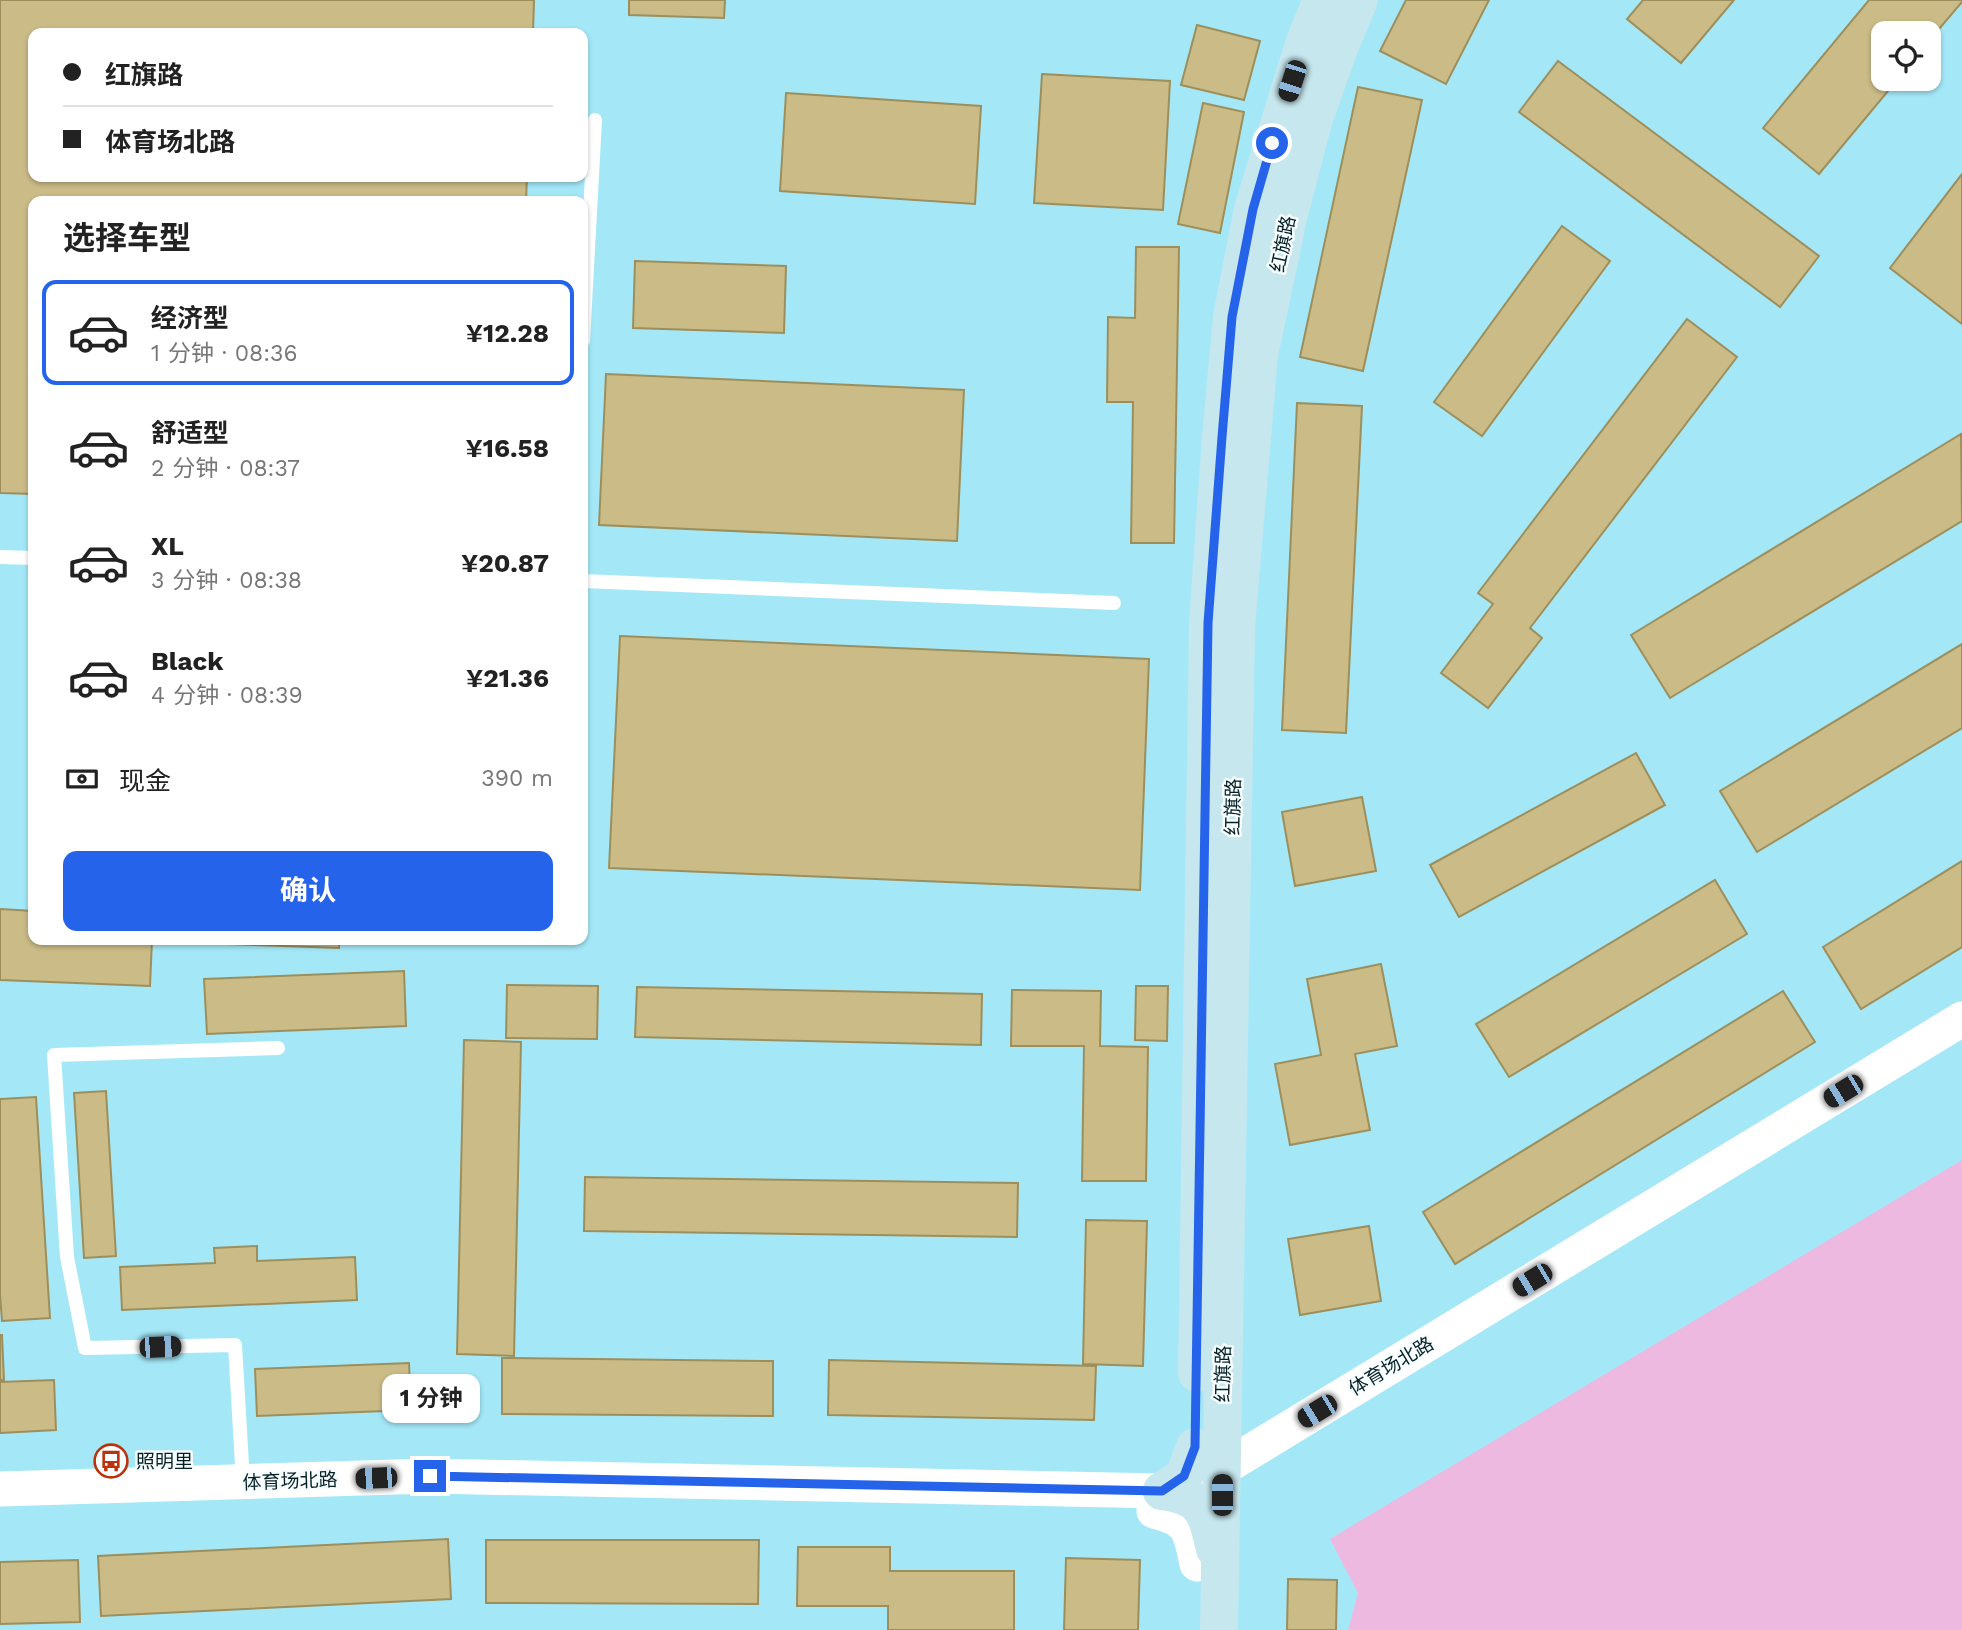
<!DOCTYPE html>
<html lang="zh">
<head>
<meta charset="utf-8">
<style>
  :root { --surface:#fff; --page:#f2f2f2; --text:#222; --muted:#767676; --line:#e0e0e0; --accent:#2563eb }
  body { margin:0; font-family:"Work Sans","Noto Sans SC",sans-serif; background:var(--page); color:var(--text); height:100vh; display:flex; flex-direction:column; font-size:26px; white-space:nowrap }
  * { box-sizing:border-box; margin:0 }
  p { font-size:23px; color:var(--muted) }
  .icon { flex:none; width:38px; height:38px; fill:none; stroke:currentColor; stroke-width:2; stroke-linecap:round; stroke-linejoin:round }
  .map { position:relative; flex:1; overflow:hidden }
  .sheet { position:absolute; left:28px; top:196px; width:560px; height:749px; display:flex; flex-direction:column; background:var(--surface); border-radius:14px; box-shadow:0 2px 5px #0004 }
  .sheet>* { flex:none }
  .banner { position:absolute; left:28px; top:28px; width:560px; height:154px; border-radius:14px; box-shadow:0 2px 5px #0004; display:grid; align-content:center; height:154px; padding:0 35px; background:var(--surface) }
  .tools { position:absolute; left:1871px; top:21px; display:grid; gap:14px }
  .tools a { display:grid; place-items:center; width:70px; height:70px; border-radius:14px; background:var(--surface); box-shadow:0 2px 5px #0004; font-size:35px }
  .end { position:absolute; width:32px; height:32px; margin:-16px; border:9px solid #2563eb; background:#fff; box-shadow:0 0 0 4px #fff }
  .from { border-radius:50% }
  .bubble { position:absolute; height:49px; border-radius:14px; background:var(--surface); box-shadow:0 2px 5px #0004; font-size:23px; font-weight:700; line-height:49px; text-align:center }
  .car { position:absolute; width:21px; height:42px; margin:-21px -10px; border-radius:9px; box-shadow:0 0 5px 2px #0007; background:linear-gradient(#222 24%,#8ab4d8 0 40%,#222 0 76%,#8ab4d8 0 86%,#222 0) }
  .banner b { display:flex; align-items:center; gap:24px; height:66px; font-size:26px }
  .banner b+b { border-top:2px solid var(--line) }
  .banner i { width:18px; height:18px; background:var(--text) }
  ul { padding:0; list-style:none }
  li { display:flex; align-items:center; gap:21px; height:105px; margin:0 14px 10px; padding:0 21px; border:4px solid transparent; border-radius:14px }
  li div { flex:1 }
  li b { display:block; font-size:26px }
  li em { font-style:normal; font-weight:700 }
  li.active { border-color:var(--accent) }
  li>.icon { width:63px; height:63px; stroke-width:1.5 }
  h2 { padding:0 35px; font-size:32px; line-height:84px }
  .pay { display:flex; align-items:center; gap:18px; height:77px; padding:0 35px; font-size:26px }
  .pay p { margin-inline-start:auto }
  .action { display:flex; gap:14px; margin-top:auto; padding:14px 35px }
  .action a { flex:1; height:80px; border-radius:14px; background:var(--accent); color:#fff; font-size:28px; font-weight:700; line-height:80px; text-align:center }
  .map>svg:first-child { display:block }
  .green { fill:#edb9e1 }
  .building { fill:#cabb87; stroke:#9d8f5c; stroke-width:2 }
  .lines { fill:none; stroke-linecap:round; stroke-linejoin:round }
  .service { stroke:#fff; stroke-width:14 }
  .tertiary { stroke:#fff; stroke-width:35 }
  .secondary { stroke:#c6e7ee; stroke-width:38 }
  .route { stroke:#2563eb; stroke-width:9 }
  .labels { text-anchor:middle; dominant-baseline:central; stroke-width:5; stroke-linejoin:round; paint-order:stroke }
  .street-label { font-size:19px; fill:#052127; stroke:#f7fdff }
  .poi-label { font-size:19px; fill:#052127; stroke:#f7fdff; text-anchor:start }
</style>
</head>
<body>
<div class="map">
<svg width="1962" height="1630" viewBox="0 0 1962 1630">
  <rect width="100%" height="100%" fill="#a4e8f8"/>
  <!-- green -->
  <path class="green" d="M1962 1160V1630H1348L1358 1593 1330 1539Z"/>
  <!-- building -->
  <g class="building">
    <path d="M0 0H534L533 33H33V177H527L526 201H33V494L0 493Z"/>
    <path d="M629 0H725L724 18 629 15Z"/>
    <path d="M1406 0H1489L1446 84 1380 51Z"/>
    <path d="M1643 0H1734L1681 63 1627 19Z"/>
    <path d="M1869 0H1962V2L1928 42V33H1883V79H1898L1819 174 1763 128Z"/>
    <path d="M1197 25 1260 41 1244 100 1181 85Z"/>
    <path d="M1558 61 1819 256 1780 307 1519 112Z"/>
    <path d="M1042 74 1170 81 1163 210 1034 203Z"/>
    <path d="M1358 87 1422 100 1363 371 1300 357Z"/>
    <path d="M786 93 981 106 975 204 780 191Z"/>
    <path d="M1203 103 1244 112 1220 233 1178 224Z"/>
    <path d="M1962 174V324L1890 268Z"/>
    <path d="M1562 226 1610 261 1482 436 1434 402Z"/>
    <path d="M1136 247H1179L1174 543H1131L1133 402H1107L1108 317 1135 318Z"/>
    <path d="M635 261 786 266 784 333 633 328Z"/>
    <path d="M1687 319 1737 357 1530 628 1542 638 1488 708 1441 673 1493 604 1478 593Z"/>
    <path d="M606 374 964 390 957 541 599 525Z"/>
    <path d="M1297 403 1362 406 1346 733 1282 730Z"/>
    <path d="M1961 434 1962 521 1670 698 1631 635Z"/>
    <path d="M33 622V717H31Z"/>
    <path d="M620 636 1149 659 1140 890 609 868Z"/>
    <path d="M1962 644V728L1757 852 1720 791Z"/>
    <path d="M1636 753 1665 805 1459 917 1430 865Z"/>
    <path d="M1362 797 1376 871 1295 886 1282 812Z"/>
    <path d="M1962 861V947L1861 1009 1823 947Z"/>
    <path d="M1715 880 1747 934 1509 1077 1476 1024Z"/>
    <path d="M0 909 33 911V940H152L150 986 0 980Z"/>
    <path d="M198 940H339V948L198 943Z"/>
    <path d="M1381 964 1397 1046 1355 1054 1370 1130 1290 1145 1275 1064 1321 1055 1307 979Z"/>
    <path d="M404 971 406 1026 207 1034 204 979Z"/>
    <path d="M507 985 598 986 597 1039 506 1038Z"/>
    <path d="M1136 986H1168L1167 1041 1135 1040Z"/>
    <path d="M637 987 982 994 981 1045 635 1037Z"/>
    <path d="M1012 990 1101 991 1100 1046 1148 1047 1146 1181H1082L1084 1046H1011Z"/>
    <path d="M1783 991 1815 1042 1455 1264 1423 1212Z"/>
    <path d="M464 1040 521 1042 514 1356 457 1354Z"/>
    <path d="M106 1091 116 1256 84 1258 74 1093Z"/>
    <path d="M36 1097 50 1318 2 1321 0 1295V1099Z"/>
    <path d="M585 1177 1018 1183 1017 1237 584 1231Z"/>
    <path d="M1086 1220 1147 1221 1143 1366 1083 1364Z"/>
    <path d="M1369 1226 1381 1301 1300 1315 1288 1239Z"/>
    <path d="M257 1246V1261L355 1257 357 1300 122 1310 120 1267 215 1263 214 1248Z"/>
    <path d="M0 1335H2L4 1380H0Z"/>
    <path d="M502 1358 773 1361V1416L502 1414Z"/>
    <path d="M829 1360 1096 1366 1094 1420 828 1415Z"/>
    <path d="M409 1363 411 1410 257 1416 255 1369Z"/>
    <path d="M54 1380 56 1430 0 1433V1382Z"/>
    <path d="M448 1539 451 1599 101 1616 98 1556Z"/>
    <path d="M486 1540H759L758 1604 486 1603Z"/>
    <path d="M798 1547H890V1571H1014V1630H888V1606H797Z"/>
    <path d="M1066 1558 1140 1560 1138 1630H1064Z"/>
    <path d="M78 1560 80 1622 0 1624V1562Z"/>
    <path d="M1288 1579 1337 1580 1336 1630H1287Z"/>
  </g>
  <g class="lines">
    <!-- service -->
    <g class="service">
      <path d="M583 341 595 120"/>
      <path d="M0 557 33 558"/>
      <path d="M583 581 1114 603"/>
      <path d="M243 1482 235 1345 85 1348 67 1257 54 1055 278 1048"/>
    </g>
    <!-- tertiary -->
    <g class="tertiary">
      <path d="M0 1489 430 1476 1162 1491 1181 1487 1222 1469 1962 1019"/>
      <path d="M1154 1511C1190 1520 1190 1530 1197 1564"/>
    </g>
    <!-- secondary -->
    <g class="secondary">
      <path d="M1197 1373 1208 623 1221 437 1232 317 1253 209 1305 41 1322 0"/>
      <path d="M1162 1491C1203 1497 1206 1510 1215 1549"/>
      <path d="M1162 1491 1184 1476 1195 1447"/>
      <path d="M1219 1630 1236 627 1259 355 1288 218 1314 118 1339 48 1359 0"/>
    </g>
  </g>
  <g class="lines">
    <!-- route -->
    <path class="route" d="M430 1476 1162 1491 1184 1476 1195 1447 1208 623 1222 437 1232 317 1253 209 1272 143"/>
  </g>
  <!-- icons -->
  <defs>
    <symbol id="bus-ring" viewBox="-11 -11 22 22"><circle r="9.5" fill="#f7fdff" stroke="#bb320b" stroke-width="1.5"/><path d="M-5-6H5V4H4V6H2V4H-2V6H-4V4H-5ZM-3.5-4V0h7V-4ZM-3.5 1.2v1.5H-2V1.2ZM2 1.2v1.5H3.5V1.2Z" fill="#bb320b"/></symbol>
  </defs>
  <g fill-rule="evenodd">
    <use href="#bus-ring" x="92" y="1442" width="38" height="38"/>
  </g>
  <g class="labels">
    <!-- street labels -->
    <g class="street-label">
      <text transform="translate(1283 244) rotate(-78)">红旗路</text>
      <text transform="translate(1233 807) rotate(-89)">红旗路</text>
      <text transform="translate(1391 1366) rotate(-31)">体育场北路</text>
      <text transform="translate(1223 1374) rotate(-89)">红旗路</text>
      <text transform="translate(290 1481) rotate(-2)">体育场北路</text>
    </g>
    <!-- poi labels -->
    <g class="poi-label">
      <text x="136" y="1461">照明里</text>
    </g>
  </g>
</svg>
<div class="tools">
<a><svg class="icon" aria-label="locate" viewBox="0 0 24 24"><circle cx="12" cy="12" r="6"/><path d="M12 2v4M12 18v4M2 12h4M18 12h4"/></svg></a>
</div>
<i class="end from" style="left:1272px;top:143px"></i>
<i class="end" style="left:430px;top:1476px"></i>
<div class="bubble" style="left:382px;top:1374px;width:98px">1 分钟</div>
<i class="car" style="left:1292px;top:81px;rotate:198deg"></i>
<i class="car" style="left:1843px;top:1091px;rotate:239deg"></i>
<i class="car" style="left:1532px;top:1280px;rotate:239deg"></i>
<i class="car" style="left:160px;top:1347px;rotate:88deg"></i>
<i class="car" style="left:1317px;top:1411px;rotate:239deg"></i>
<i class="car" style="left:376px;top:1478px;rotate:268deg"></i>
<i class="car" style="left:1222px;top:1495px;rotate:0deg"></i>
<div class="banner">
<b><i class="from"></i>红旗路</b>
<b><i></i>体育场北路</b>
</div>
<section class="sheet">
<h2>选择车型</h2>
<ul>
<li class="active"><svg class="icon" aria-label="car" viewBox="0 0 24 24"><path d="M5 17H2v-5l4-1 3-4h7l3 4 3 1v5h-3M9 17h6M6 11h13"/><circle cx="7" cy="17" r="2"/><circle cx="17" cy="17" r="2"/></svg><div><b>经济型</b><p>1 分钟 · 08:36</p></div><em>¥12.28</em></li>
<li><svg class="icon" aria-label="car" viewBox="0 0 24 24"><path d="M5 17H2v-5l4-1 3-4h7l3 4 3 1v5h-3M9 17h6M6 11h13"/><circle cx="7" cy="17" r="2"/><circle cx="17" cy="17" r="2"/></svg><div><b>舒适型</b><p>2 分钟 · 08:37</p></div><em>¥16.58</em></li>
<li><svg class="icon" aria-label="car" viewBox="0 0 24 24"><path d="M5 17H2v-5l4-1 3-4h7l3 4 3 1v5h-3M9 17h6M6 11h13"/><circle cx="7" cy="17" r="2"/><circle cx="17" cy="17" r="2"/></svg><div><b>XL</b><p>3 分钟 · 08:38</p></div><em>¥20.87</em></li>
<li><svg class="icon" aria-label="car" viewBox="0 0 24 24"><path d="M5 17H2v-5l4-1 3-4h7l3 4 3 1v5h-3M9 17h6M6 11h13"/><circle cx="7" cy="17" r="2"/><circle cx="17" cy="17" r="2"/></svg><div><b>Black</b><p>4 分钟 · 08:39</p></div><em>¥21.36</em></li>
</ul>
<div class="pay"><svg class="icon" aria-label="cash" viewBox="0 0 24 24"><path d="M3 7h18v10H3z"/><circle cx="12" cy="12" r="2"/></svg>现金<p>390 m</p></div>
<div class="action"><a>确认</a></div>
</section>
</div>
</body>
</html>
